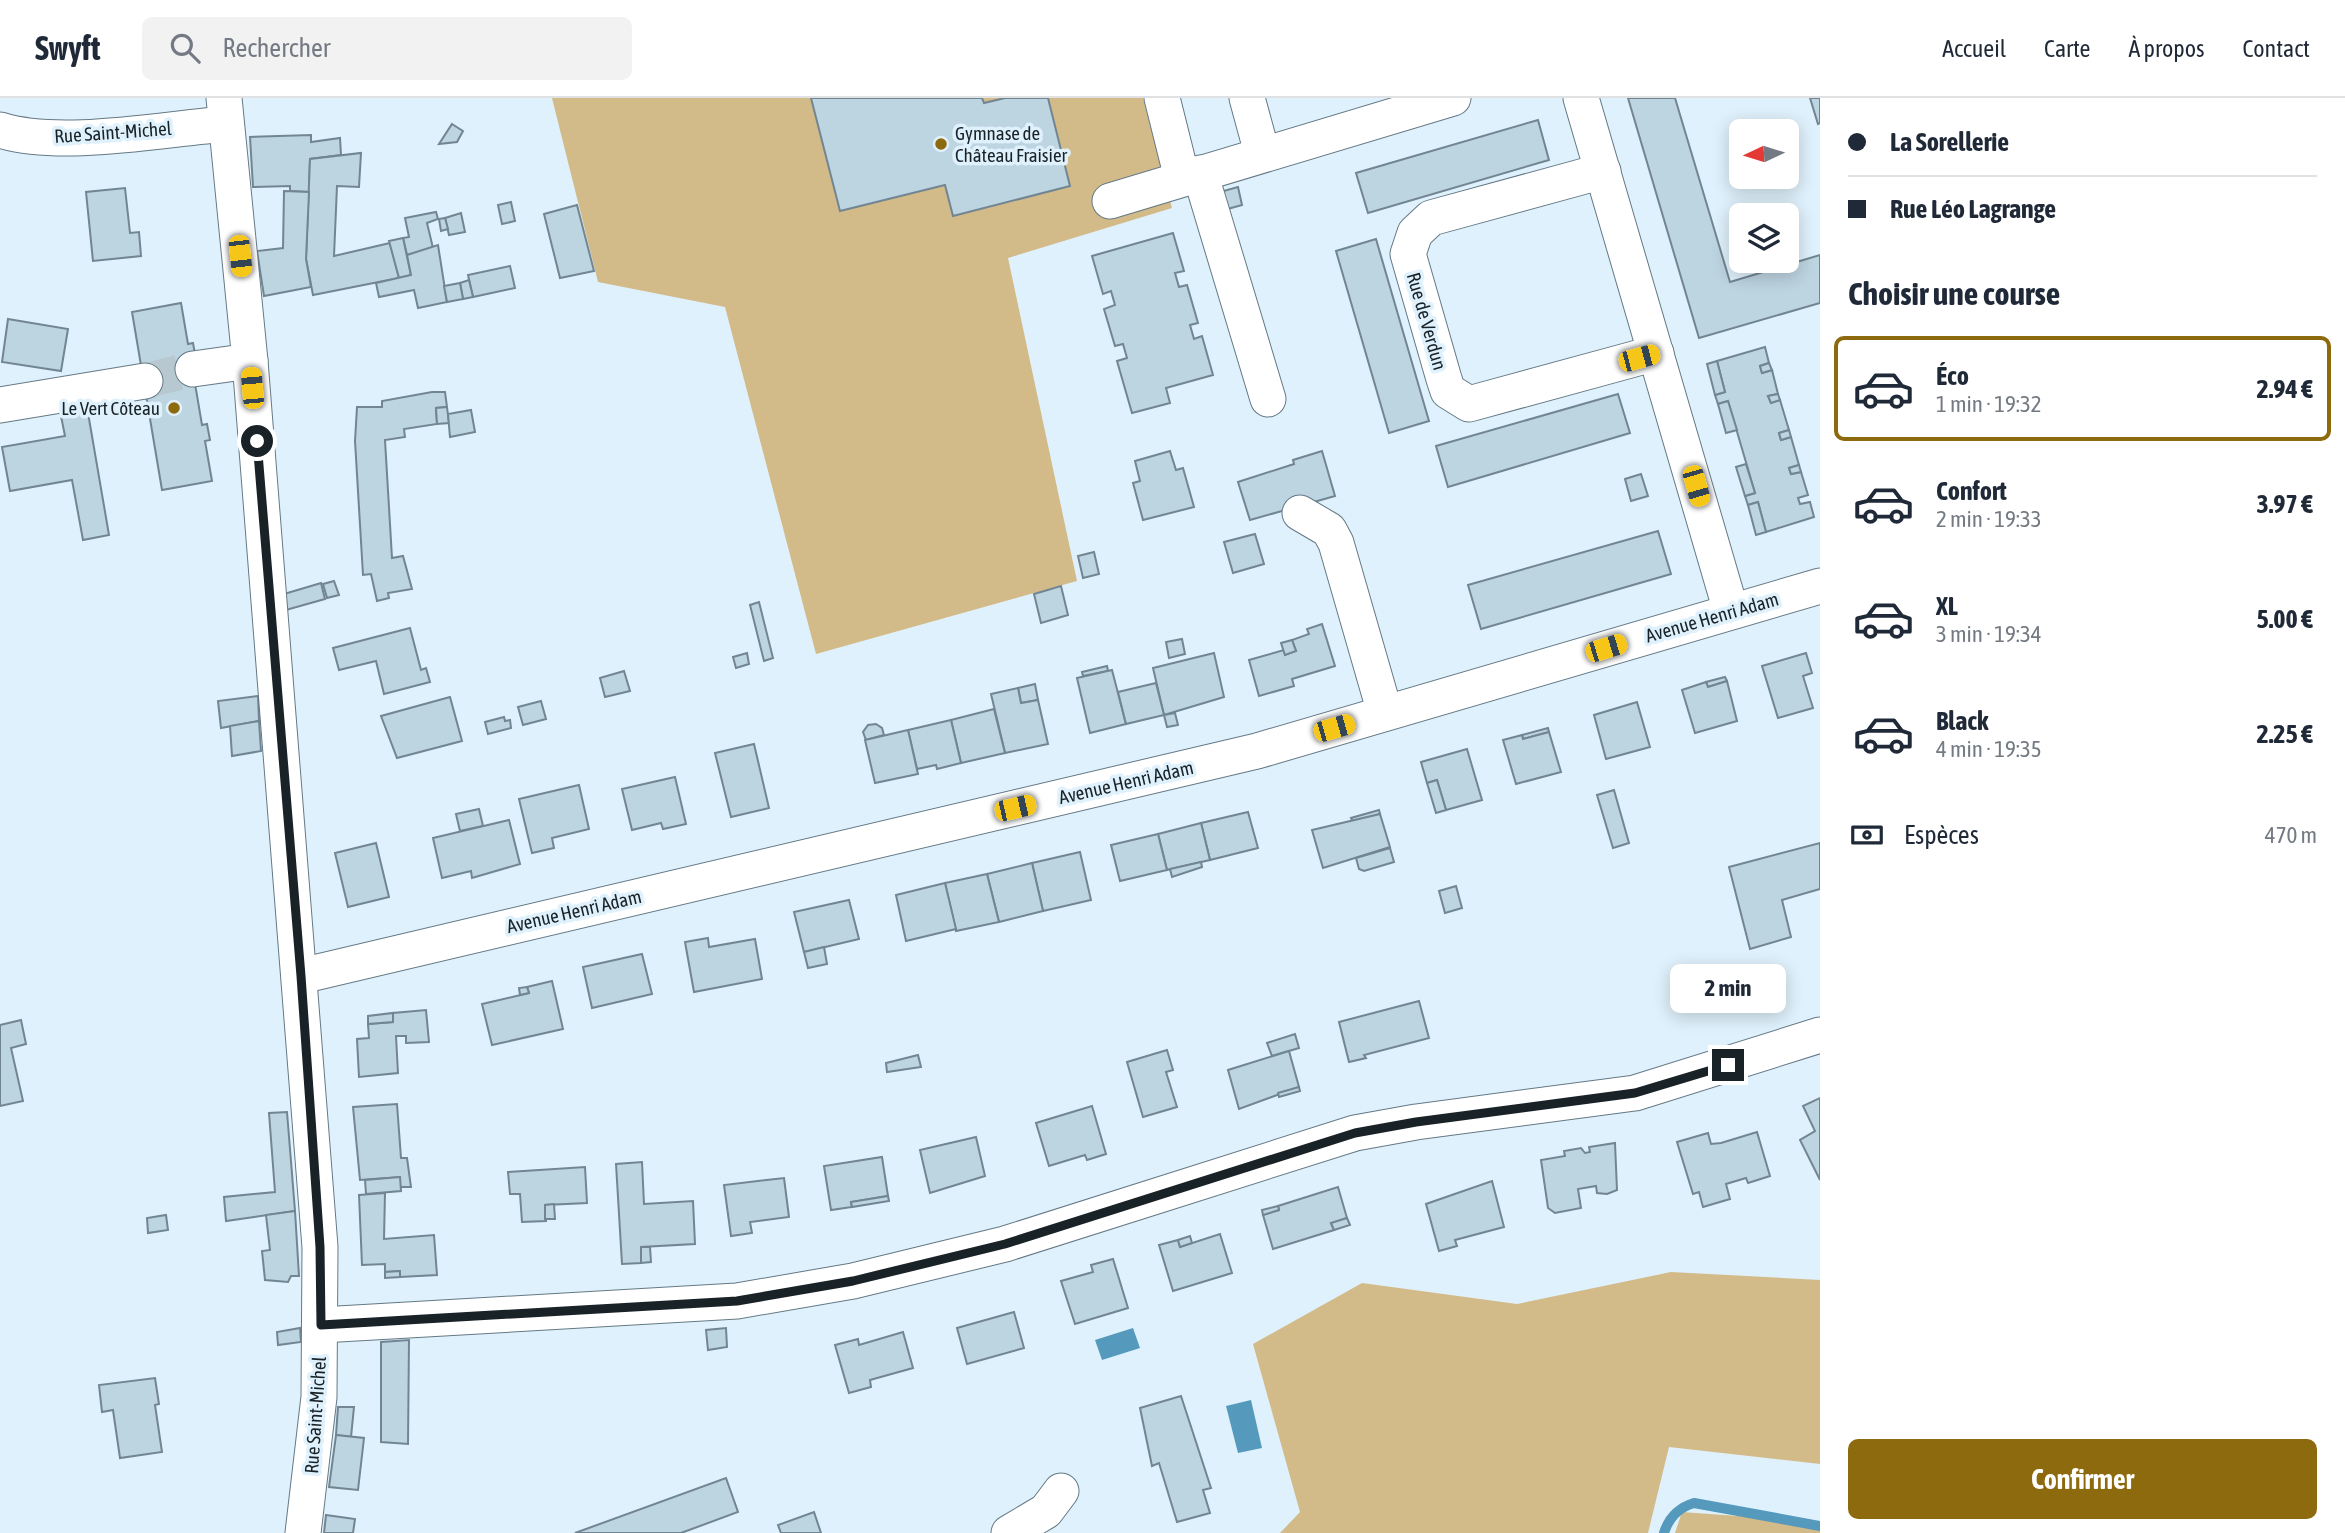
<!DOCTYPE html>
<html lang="fr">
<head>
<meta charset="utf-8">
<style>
  :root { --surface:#fff; --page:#f2f2f3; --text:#1f2937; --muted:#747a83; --line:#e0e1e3; --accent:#8e6a0e }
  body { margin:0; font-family:"Asap Condensed",sans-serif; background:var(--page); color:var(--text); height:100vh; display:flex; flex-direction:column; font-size:26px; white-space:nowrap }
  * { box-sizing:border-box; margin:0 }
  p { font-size:23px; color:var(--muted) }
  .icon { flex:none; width:38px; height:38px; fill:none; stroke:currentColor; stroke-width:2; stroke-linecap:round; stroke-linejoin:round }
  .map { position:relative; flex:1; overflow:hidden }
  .panel { display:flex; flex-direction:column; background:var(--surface); width:525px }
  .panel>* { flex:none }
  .banner { display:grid; align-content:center; height:154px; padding:0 28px; background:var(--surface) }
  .needle { width:46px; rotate:266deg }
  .tools { position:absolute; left:1729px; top:21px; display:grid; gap:14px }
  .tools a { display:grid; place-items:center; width:70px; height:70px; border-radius:10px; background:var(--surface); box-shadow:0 4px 18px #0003; font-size:35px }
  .end { position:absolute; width:32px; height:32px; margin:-16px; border:9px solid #192227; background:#fff; box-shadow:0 0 0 4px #fff }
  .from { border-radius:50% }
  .bubble { position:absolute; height:49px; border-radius:10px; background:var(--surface); box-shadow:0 4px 18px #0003; font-size:23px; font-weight:700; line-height:49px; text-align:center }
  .car { position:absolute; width:21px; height:42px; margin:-21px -10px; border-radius:9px; box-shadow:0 0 5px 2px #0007; background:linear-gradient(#f5c518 24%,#345 0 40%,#f5c518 0 76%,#345 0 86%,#f5c518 0) }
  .banner b { display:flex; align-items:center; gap:24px; height:66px; font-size:26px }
  .banner b+b { border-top:2px solid var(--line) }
  .banner i { width:18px; height:18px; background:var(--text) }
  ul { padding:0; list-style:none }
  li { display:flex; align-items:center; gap:21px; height:105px; margin:0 14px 10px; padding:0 14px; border:4px solid transparent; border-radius:10px }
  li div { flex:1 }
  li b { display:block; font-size:26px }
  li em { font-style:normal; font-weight:700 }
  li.selected { border-color:var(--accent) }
  li>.icon { width:63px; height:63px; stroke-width:1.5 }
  h2 { padding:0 28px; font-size:32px; line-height:84px }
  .pay { display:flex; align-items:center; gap:18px; height:77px; padding:0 28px; font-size:26px }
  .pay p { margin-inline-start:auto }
  .button { display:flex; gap:14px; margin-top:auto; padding:14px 28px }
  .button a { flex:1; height:80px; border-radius:10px; background:var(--accent); color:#fff; font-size:28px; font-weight:700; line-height:80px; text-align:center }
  header { display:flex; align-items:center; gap:42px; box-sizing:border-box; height:98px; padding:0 35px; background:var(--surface); border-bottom:2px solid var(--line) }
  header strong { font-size:33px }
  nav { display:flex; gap:38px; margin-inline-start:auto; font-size:24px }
  .search { width:490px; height:63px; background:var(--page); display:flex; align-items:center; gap:18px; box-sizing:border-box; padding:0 24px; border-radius:10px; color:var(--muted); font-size:26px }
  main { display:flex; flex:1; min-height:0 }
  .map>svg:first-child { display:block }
  .green { fill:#d3ba89 }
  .water { fill:#559abc }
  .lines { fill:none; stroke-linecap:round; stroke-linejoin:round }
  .stream { stroke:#559abc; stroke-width:10 }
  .building { fill:#bdd4e1; stroke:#718692; stroke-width:2 }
  .minor-tunnel { stroke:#b7c8d1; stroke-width:35; stroke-dasharray:35 18; stroke-linecap:butt }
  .minor-casing { stroke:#647985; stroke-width:37 }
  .minor { stroke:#fff; stroke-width:35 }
  .route { stroke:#192227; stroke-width:9 }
  .poi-dot { fill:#8e6a0e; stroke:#dff1fc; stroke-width:2.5 }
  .labels { text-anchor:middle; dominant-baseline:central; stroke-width:7; stroke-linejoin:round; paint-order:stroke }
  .street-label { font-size:19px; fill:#192227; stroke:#dff1fc }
  .poi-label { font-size:19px; fill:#192227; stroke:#dff1fc; text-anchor:start }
</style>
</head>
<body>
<header>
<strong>Swyft</strong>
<div class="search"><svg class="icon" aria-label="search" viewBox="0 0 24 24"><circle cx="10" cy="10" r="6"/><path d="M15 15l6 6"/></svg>Rechercher</div>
<nav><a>Accueil</a><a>Carte</a><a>À propos</a><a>Contact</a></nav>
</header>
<main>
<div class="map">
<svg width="1820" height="1435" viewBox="0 0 1820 1435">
  <rect width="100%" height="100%" fill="#dff1fc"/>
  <!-- green -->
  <g class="green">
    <path d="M552 0H1143L1172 110 1008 160 1077 483 816 556 725 209 598 184Z"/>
    <path d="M1671 1174 1820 1182V1366L1669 1349 1648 1435H1280L1300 1414 1253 1246 1362 1185 1517 1206Z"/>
    <path d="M1682 1414 1820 1424V1435H1675Z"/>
  </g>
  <!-- water -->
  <g class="water">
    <path d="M1133 1230 1140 1250 1102 1262 1095 1242Z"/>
    <path d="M1251 1302 1262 1350 1238 1355 1226 1308Z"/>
  </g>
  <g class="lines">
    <!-- stream -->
    <path class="stream" d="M1664 1435C1669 1419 1678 1410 1694 1405L1820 1428"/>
  </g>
  <!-- building -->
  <g class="building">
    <path d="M811 0H982L984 5 1005 0H1048L1070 88 953 118 945 87 840 113Z"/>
    <path d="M1628 0H1675L1730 184 1820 157V205L1699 240Z"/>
    <path d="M1810 0H1820V25L1818 26Z"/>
    <path d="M1538 22 1549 62 1368 115 1356 75Z"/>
    <path d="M452 26 463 33 457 44 439 46Z"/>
    <path d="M311 37V44L340 40 341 57 310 61 309 94 290 93V88L253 89 250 39Z"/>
    <path d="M361 55 359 89 337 88 334 158 390 145 399 180 313 197 306 161 310 61Z"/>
    <path d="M1238 89 1242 107 1224 112 1220 94Z"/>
    <path d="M125 90 130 135 139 134 141 158 93 163 86 94Z"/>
    <path d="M284 93 309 94 306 161 311 189 264 198 257 153 283 150Z"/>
    <path d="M511 104 515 123 502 126 498 107Z"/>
    <path d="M577 107 594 173 560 180 544 116Z"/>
    <path d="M436 114 438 121 427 125 433 150 407 157 403 140 409 139 405 120Z"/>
    <path d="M461 115 465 134 449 137 445 120Z"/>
    <path d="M445 120 448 131 441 133 439 121Z"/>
    <path d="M1173 135 1184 173 1175 175 1179 189 1187 187 1198 225 1190 227 1194 241 1202 238 1213 277 1166 290 1170 305 1132 315 1117 263 1127 260 1123 246 1115 248 1104 211 1115 207 1111 193 1103 196 1092 158Z"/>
    <path d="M403 140 411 177 399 180 389 143Z"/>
    <path d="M1376 141 1429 323 1389 335 1336 153Z"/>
    <path d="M438 147 447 204 418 210 414 192 379 199 376 185 411 177 407 157Z"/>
    <path d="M510 168 515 190 473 199 468 177Z"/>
    <path d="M469 182 473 199 463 201 460 185Z"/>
    <path d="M460 185 463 201 447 204 444 188Z"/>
    <path d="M181 205 188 246 193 245 196 261 191 262 202 327 207 326 210 342 205 343 212 383 162 392 132 214Z"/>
    <path d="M8 221 68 231 61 273 2 264Z"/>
    <path d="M1765 249 1769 265 1760 268 1762 275 1772 272 1778 296 1768 298 1771 305 1780 302 1789 332 1779 335 1781 342 1791 339 1799 367 1789 370 1791 376 1801 374 1808 397 1798 400 1800 406 1810 404 1814 419 1766 434 1758 404 1748 407 1745 398 1755 395 1728 303 1718 306 1715 297 1725 294 1717 263Z"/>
    <path d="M1717 263 1725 294 1715 297 1707 266Z"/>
    <path d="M1769 265 1772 272 1762 275 1760 268Z"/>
    <path d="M432 294H445L447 309 436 310 437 326 404 331 405 339 385 342 392 460 403 458 412 491 388 495 389 500 377 503 371 476 363 477 355 343 357 309H382V303Z"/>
    <path d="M1618 296 1630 335 1448 389 1436 348Z"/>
    <path d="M1778 296 1780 302 1771 305 1768 298Z"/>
    <path d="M1728 303 1737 332 1726 335 1718 306Z"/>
    <path d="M87 309 109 437 83 442 72 382 10 393 2 349 65 338 60 313Z"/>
    <path d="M447 309 449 325 437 326 436 310Z"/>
    <path d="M471 312 475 334 450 339 448 316Z"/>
    <path d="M1789 332 1791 339 1781 342 1779 335Z"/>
    <path d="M1170 353 1176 372 1183 370 1194 409 1143 422 1133 385 1140 383 1135 363Z"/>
    <path d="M1322 353 1335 398 1250 422 1238 384 1294 366 1293 362Z"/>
    <path d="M1746 366 1755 395 1745 398 1736 369Z"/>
    <path d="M1799 367 1801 374 1791 376 1789 370Z"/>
    <path d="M1641 376 1648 398 1631 403 1625 381Z"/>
    <path d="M1758 404 1766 434 1756 437 1748 407Z"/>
    <path d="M1658 433 1671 476 1481 531 1468 487Z"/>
    <path d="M1255 436 1264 466 1233 475 1224 444Z"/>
    <path d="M1094 454 1099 476 1083 480 1078 458Z"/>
    <path d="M334 483 339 497 327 500 323 486Z"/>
    <path d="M321 485 325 501 286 512 284 496Z"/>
    <path d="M1061 488 1068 517 1041 525 1034 496Z"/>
    <path d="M759 504 773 560 764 563 750 507Z"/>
    <path d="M1322 526 1335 568 1292 581 1294 588 1259 598 1249 562 1284 552 1285 557 1296 553 1292 542 1309 536 1307 531Z"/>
    <path d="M410 530 421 572 426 570 430 584 384 596 376 563 339 572 333 550Z"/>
    <path d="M1182 541 1185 556 1169 560 1166 544Z"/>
    <path d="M1292 542 1296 553 1285 557 1281 545Z"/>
    <path d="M747 555 749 566 736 570 733 559Z"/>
    <path d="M1214 555 1224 599 1164 617 1153 570Z"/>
    <path d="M1806 555 1812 575 1803 578 1813 610 1778 620 1762 568Z"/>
    <path d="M1107 568 1108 573 1083 578 1082 574Z"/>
    <path d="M1112 572 1126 626 1090 635 1077 580Z"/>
    <path d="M624 573 630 593 605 599 600 580Z"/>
    <path d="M1725 579 1727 583 1708 589 1706 584Z"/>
    <path d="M1727 583 1737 623 1695 635 1682 592 1706 584 1708 589Z"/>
    <path d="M1156 585 1164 617 1126 626 1118 594Z"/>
    <path d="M1035 586 1038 602 1021 605 1018 590Z"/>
    <path d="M1018 590 1021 605 1038 602 1048 646 1005 655 991 596Z"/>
    <path d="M258 598 259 623 221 630 218 603Z"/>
    <path d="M450 599 462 643 397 660 381 618Z"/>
    <path d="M541 603 546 621 523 627 518 609Z"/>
    <path d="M1637 604 1650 649 1606 661 1594 617Z"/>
    <path d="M994 611 1005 655 961 665 951 622Z"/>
    <path d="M1175 615 1178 627 1167 629 1164 617Z"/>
    <path d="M504 619 505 623 510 622 511 630 488 636 485 624Z"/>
    <path d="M951 622 961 665 937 671 936 667 917 671 908 632Z"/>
    <path d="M259 623 261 653 232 658 230 628Z"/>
    <path d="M876 626 882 630 884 637 866 642 863 634 868 627Z"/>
    <path d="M1548 630 1549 634 1523 641 1522 637Z"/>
    <path d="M908 632 918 676 875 685 865 642Z"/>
    <path d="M1549 634 1561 674 1516 686 1503 642 1522 637 1523 641Z"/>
    <path d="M754 646 769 710 731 719 715 655Z"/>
    <path d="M1467 651 1482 702 1446 712 1437 682 1427 685 1421 664Z"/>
    <path d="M675 679 686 726 663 731 661 725 632 732 622 691Z"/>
    <path d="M1437 682 1446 712 1436 715 1427 685Z"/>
    <path d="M579 687 589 731 552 740 554 750 532 755 519 701Z"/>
    <path d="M1614 692 1629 745 1613 750 1597 697Z"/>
    <path d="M479 711 483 728 460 733 456 716Z"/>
    <path d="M1379 712 1380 716 1353 724 1351 720Z"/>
    <path d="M1248 714 1258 750 1210 762 1201 725Z"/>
    <path d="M1380 716 1390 749 1323 770 1312 732Z"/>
    <path d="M509 722 520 766 472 780 471 773 442 780 433 740Z"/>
    <path d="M1201 725 1210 762 1167 772 1158 736Z"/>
    <path d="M1158 736 1167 772 1120 783 1111 747Z"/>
    <path d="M376 745 389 799 348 809 335 755Z"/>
    <path d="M1820 745V791L1782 802 1791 839 1750 851 1729 769Z"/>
    <path d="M1390 750 1394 764 1364 773 1359 771 1356 760Z"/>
    <path d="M1080 754 1091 802 1043 813 1032 765Z"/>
    <path d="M1201 764 1202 769 1172 779 1170 771Z"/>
    <path d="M1032 765 1043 813 999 824 987 776Z"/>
    <path d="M987 776 999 824 956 833 945 785Z"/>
    <path d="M945 785 956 831 906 843 896 797Z"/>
    <path d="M1456 788 1462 810 1445 815 1439 793Z"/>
    <path d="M849 802 859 841 804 854 794 814Z"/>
    <path d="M708 840 709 849 755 841 762 881 694 894 685 844Z"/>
    <path d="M824 849 827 866 808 870 804 854Z"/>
    <path d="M642 856 652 896 592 910 583 869Z"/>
    <path d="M552 883 563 931 492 947 482 906 529 895 527 889Z"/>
    <path d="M527 889 529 895 520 897 519 890Z"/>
    <path d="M1419 903 1429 940 1364 957 1366 960 1349 964 1339 924Z"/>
    <path d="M426 912 429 944 406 945V938H396L398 975 359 979 357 941 369 940 368 926 393 924V915Z"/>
    <path d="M393 915V924L368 926V918Z"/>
    <path d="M21 922 26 946 11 950 23 1003 0 1008V927Z"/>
    <path d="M1295 936 1299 950 1272 958 1267 945Z"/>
    <path d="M1167 952 1173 972 1166 974 1177 1009 1143 1019 1127 964Z"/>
    <path d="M1289 953 1299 989 1239 1011 1228 972Z"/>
    <path d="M918 957 921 969 887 974 886 965Z"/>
    <path d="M1299 989 1300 993 1279 999 1278 995Z"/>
    <path d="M1820 1000V1082L1800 1042 1815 1033 1803 1008Z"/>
    <path d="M397 1006 401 1060H407L411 1089H400V1079L360 1082 353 1009Z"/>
    <path d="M1092 1008 1106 1056 1087 1062 1085 1057 1049 1068 1036 1025Z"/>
    <path d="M287 1014 295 1113 226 1123 224 1099 275 1094 269 1015Z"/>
    <path d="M1757 1034 1770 1078 1748 1085 1746 1080 1726 1086 1730 1101 1703 1109 1699 1094 1693 1096 1677 1044 1708 1035 1711 1046 1721 1045Z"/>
    <path d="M976 1039 985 1078 930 1095 920 1052Z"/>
    <path d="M1615 1045 1617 1092 1607 1096 1597 1095 1596 1088 1578 1091 1581 1110 1555 1115 1548 1110 1541 1062 1565 1058 1564 1053 1581 1050 1585 1055 1590 1054 1589 1049Z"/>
    <path d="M882 1059 888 1098 851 1104 852 1109 831 1112 824 1068Z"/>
    <path d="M642 1064 644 1106 693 1103 695 1146 641 1149V1165L622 1166 616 1066Z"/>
    <path d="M585 1069 587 1105 545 1107 546 1123 522 1124 520 1096H510L508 1074Z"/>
    <path d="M400 1079 401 1093 366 1096 365 1082Z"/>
    <path d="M784 1080 789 1119 750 1124 752 1135 731 1138 724 1087Z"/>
    <path d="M1492 1083 1504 1129 1455 1142 1457 1148 1439 1153 1426 1106Z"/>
    <path d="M1338 1089 1347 1120 1331 1125 1334 1132 1273 1151 1263 1117 1279 1112 1278 1108Z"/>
    <path d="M385 1095 384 1141 434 1137 437 1177 400 1179V1173L385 1174V1166L362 1167 359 1097Z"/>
    <path d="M888 1098 889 1103 852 1109 851 1104Z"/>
    <path d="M554 1106 555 1121H545V1107Z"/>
    <path d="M1278 1108 1279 1112 1263 1117 1262 1112Z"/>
    <path d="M295 1113 299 1178H291L288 1184 265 1182 262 1153 270 1152 266 1117Z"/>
    <path d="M166 1117 168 1132 148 1135 147 1120Z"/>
    <path d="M1347 1120 1350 1127 1334 1132 1331 1125Z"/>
    <path d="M1220 1136 1232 1175 1173 1193 1159 1147 1178 1142 1180 1149Z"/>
    <path d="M1190 1138 1192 1145 1180 1149 1178 1142Z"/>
    <path d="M641 1149H650L651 1164 641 1165Z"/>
    <path d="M1113 1161 1128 1210 1075 1226 1061 1183 1093 1174 1091 1167Z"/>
    <path d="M400 1173V1179L385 1180V1174Z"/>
    <path d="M1014 1214 1024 1250 967 1266 957 1230Z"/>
    <path d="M300 1230 301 1244 278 1247 277 1234Z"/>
    <path d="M726 1230 727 1249 708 1252 706 1232Z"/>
    <path d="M903 1234 913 1270 870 1282 871 1289 849 1295 835 1247 858 1241 859 1247Z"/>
    <path d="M409 1242 408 1346 381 1344V1244Z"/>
    <path d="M155 1280 159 1306 155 1307 162 1354 120 1360 113 1312 102 1314 99 1287Z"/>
    <path d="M1181 1298 1211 1390 1203 1392 1210 1415 1177 1424 1159 1365 1152 1368 1140 1310Z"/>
    <path d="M338 1309H354L351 1339 336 1337Z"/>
    <path d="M336 1337 364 1340 358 1392 329 1389Z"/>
    <path d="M726 1380 738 1414 681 1435H575Z"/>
    <path d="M814 1414 821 1435H781L778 1427Z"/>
    <path d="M326 1417 355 1421 353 1435H324Z"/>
  </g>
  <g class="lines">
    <!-- minor-tunnel -->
    <path class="minor-tunnel" d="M145 283 193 271"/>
    <defs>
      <g id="minor">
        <path d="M224 0 250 263 320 1149 319 1299 303 1435"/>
        <path d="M1162 0 1182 80"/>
        <path d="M1247 0 1262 55"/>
        <path d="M1581 0 1731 513"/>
        <path d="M0 32C60 51 162 31 226 26"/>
        <path d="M1603 73 1431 120 1415 135 1408 156 1444 281 1448 293 1469 306 1656 255"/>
        <path d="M1200 75 1268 301"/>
        <path d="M1110 103 1453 0"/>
        <path d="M193 271 250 263"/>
        <path d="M0 307 145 283"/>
        <path d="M1300 415 1329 432 1336 445 1385 615"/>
        <path d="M301 878 1257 653 1820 488"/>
        <path d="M321 1227 737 1203 853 1183 1005 1146 1355 1035 1416 1024 1635 995 1820 937"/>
        <path d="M1009 1435 1046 1413 1061 1393"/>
      </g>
    </defs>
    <!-- minor casing -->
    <use href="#minor" class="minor-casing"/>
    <!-- minor -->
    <use href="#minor" class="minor"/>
  </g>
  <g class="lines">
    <!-- route -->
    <path class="route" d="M257 343 301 878 320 1149 321 1227 737 1203 853 1183 1005 1146 1355 1035 1416 1024 1635 995 1728 967"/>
  </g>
  <!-- markers -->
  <g class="poi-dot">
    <circle cx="941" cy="46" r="7"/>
    <circle cx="174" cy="310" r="7"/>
  </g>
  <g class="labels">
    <!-- street labels -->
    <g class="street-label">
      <text transform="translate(113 34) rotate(-4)">Rue Saint-Michel</text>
      <text transform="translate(1427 223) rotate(74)">Rue de Verdun</text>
      <text transform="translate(1712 519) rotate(-16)">Avenue Henri Adam</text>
      <text transform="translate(1126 684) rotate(-13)">Avenue Henri Adam</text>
      <text transform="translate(574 813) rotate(-13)">Avenue Henri Adam</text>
      <text transform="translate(315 1317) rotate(-86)">Rue Saint-Michel</text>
    </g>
    <!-- poi labels -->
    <g class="poi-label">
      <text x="955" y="35">Gymnase de<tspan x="955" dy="22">Château Fraisier</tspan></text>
      <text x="160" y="310" text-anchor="end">Le Vert Côteau</text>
    </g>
  </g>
</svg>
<div class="tools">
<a><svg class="needle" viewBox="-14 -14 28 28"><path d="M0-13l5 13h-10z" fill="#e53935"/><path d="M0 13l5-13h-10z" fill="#747a83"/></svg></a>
<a><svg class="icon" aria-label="layers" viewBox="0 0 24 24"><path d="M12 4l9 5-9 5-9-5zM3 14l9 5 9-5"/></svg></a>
</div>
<i class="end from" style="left:257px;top:343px"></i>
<i class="end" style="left:1728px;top:967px"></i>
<div class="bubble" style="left:1670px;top:866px;width:116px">2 min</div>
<i class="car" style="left:240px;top:158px;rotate:174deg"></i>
<i class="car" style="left:1639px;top:260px;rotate:75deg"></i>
<i class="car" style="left:252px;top:290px;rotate:355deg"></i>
<i class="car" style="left:1696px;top:388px;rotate:164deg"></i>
<i class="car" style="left:1606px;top:550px;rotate:73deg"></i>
<i class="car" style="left:1334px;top:630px;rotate:74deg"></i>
<i class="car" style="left:1015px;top:710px;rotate:77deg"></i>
</div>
<section class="panel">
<div class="banner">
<b><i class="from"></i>La Sorellerie</b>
<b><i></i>Rue Léo Lagrange</b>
</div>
<h2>Choisir une course</h2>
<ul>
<li class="selected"><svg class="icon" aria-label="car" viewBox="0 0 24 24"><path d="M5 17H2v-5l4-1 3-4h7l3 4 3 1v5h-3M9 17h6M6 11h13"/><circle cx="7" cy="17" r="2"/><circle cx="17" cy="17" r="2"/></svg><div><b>Éco</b><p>1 min · 19:32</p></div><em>2.94 €</em></li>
<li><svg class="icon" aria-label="car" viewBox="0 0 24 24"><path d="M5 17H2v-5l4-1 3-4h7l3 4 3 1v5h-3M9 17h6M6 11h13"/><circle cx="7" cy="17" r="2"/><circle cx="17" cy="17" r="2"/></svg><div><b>Confort</b><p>2 min · 19:33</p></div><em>3.97 €</em></li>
<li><svg class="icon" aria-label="car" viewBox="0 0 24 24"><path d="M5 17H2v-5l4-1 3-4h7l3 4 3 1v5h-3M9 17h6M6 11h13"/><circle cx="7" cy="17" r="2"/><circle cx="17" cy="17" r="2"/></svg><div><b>XL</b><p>3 min · 19:34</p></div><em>5.00 €</em></li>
<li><svg class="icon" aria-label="car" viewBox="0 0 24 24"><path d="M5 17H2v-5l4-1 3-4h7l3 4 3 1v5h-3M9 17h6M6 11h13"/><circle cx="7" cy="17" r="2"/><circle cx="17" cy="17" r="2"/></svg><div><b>Black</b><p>4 min · 19:35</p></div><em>2.25 €</em></li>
</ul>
<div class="pay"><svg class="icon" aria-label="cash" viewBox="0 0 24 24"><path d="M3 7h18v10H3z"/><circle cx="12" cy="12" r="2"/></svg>Espèces<p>470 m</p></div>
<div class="button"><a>Confirmer</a></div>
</section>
</main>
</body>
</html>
